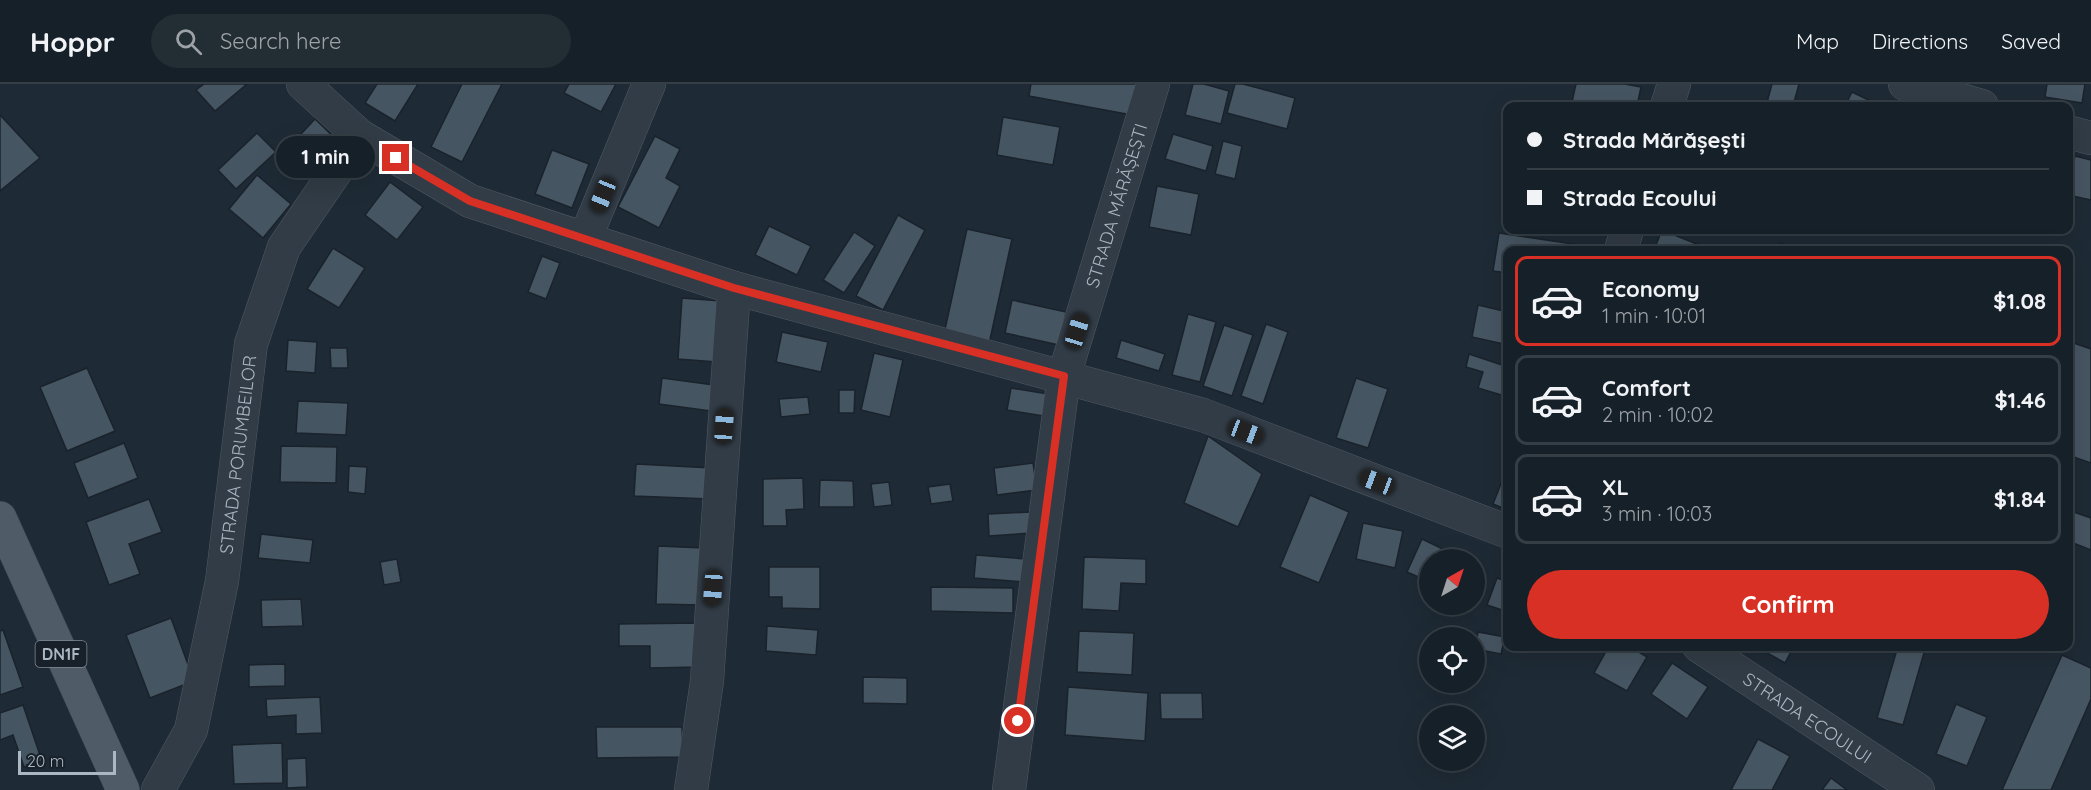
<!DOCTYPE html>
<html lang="en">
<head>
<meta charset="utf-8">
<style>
  :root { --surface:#162028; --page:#232d34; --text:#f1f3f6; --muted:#9ea3a8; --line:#353e45; --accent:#d93025 }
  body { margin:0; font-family:Quicksand,sans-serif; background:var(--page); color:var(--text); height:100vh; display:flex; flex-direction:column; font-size:22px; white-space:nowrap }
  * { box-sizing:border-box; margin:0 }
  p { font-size:20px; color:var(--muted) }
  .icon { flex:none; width:33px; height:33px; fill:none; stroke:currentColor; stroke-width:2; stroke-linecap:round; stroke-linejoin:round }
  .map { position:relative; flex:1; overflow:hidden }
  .panel { position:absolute; left:1503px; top:162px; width:570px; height:405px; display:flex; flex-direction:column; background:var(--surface); border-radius:12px; box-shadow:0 6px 24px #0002,0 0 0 2px var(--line) }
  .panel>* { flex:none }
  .top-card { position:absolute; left:1503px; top:18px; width:570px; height:132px; border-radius:12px; box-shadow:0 6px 24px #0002,0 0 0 2px var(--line); display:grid; align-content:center; height:132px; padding:0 24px; background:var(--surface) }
  .needle { width:39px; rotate:39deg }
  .tools { position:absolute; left:1419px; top:465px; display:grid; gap:12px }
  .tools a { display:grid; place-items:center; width:66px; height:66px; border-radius:50%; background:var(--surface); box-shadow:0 6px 24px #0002,0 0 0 2px var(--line); font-size:30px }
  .scale { position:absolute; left:18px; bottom:15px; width:98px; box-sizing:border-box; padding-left:6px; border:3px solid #abb7c3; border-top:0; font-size:16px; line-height:21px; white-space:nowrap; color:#abb7c3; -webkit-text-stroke:4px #18212a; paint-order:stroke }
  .end { position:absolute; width:27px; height:27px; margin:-14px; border:8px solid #d93025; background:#fff; box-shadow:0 0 0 3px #fff }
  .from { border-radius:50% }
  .bubble { position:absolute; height:42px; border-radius:21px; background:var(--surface); box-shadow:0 6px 24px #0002,0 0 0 2px var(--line); font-size:20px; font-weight:700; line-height:42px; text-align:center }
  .car { position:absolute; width:18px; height:36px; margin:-18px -9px; border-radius:8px; box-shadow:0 0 4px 2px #0007; background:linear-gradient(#222 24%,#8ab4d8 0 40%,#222 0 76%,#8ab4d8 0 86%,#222 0) }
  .top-card b { display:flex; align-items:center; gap:21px; height:57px; font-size:22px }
  .top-card b+b { border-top:2px solid var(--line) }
  .top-card i { width:15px; height:15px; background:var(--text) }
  ul { padding:10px 0 0; list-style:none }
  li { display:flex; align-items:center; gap:18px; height:90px; margin:0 12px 9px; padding:0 12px; border:3px solid var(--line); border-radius:12px }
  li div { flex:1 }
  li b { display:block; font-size:22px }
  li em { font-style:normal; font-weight:700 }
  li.active { border-color:var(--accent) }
  li>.icon { width:54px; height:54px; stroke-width:1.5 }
  .cta { display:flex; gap:12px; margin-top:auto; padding:12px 24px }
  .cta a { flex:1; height:69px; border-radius:36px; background:var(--accent); color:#fff; font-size:24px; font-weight:700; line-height:69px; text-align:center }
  header { display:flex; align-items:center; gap:36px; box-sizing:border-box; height:84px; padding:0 30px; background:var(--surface); border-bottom:2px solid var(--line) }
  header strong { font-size:28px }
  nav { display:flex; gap:33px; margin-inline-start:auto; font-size:21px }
  .search { width:420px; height:54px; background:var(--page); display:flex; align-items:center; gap:15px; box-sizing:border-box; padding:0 21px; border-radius:33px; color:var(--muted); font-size:22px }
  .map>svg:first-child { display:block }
  .building { fill:#465562; stroke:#1a232c; stroke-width:1.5 }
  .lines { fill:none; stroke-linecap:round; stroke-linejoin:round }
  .street-casing { stroke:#4f5a64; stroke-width:34 }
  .primary-casing { stroke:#3b454f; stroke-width:34 }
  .street { stroke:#323c46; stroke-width:33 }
  .primary { stroke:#4f5b66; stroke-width:33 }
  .route { stroke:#d93025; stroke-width:8 }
  .labels { text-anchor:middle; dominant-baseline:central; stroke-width:4.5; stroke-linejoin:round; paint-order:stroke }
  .shield { fill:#18212a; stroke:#7f8a95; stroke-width:1.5 }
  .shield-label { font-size:16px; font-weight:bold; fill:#abb7c3 }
  .street-label { font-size:18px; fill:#abb7c3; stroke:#18212a }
</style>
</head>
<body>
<header>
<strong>Hoppr</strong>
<div class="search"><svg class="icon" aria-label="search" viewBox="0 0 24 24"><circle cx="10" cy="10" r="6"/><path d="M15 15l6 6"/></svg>Search here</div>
<nav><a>Map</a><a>Directions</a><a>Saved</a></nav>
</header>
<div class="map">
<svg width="2091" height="706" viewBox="0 0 2091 706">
  <rect width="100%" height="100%" fill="#1e2a35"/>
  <!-- building -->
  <g class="building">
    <path d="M204 0H247L215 27 196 6Z"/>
    <path d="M377 0H418L395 37 365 19Z"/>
    <path d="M462 0H502L462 78 431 63Z"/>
    <path d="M569 0H616L601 28 564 9Z"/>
    <path d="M1031 0H1137L1132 31 1029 12Z"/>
    <path d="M1193 0H1204L1229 7 1221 40 1185 31Z"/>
    <path d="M1235 0H1243L1295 14 1287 45 1227 29Z"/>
    <path d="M1576 0H1625L1641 3 1637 22H1571Z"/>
    <path d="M1772 0H1799L1793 22H1766Z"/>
    <path d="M2047 0H2085L2082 19 2045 13Z"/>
    <path d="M1852 8 1881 22H1845Z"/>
    <path d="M0 31 40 74 0 107Z"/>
    <path d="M1003 33 1060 43 1053 81 997 71Z"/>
    <path d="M315 35 341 60 326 75 301 50Z"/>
    <path d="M257 49 276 68 236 105 218 86Z"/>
    <path d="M1173 50 1213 62 1206 87 1165 75Z"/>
    <path d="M655 52 680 65 666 94 680 102 659 144 618 123Z"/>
    <path d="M1223 57 1242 62 1235 95 1215 90Z"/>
    <path d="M552 66 589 80 572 124 535 110Z"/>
    <path d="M2075 72 2091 76V116L2068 111V101Z"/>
    <path d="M257 91 291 120 263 154 229 125Z"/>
    <path d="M390 98 423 123 397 156 365 131Z"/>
    <path d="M1157 102 1199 110 1191 151 1149 143Z"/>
    <path d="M898 131 925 146 883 226 856 212Z"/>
    <path d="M769 142 811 162 797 191 755 171Z"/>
    <path d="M967 145 1012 155 989 260 944 250Z"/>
    <path d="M1662 146 1704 163 1703 166H1654Z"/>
    <path d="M854 148 875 162 844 209 823 196Z"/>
    <path d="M1499 149 1600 164 1599 166H1508V189L1493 187Z"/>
    <path d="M1780 159 1802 166H1777Z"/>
    <path d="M333 164 365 184 339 224 307 205Z"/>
    <path d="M542 172 560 179 546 215 528 208Z"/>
    <path d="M682 214 721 217 717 278 678 275Z"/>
    <path d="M1012 216 1066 228 1059 261 1005 249Z"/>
    <path d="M1478 221 1508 228V261L1472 253Z"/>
    <path d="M1188 230 1216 238 1200 298 1172 291Z"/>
    <path d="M1266 240 1288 248 1263 320 1241 312Z"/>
    <path d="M1224 241 1253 251 1232 312 1203 302Z"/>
    <path d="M782 248 828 258 821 288 776 278Z"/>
    <path d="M288 256 317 258 315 289 286 287Z"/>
    <path d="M1121 256 1165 270 1159 287 1116 274Z"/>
    <path d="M2068 257 2091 265V379L2068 371Z"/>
    <path d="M330 264H347L348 284H331Z"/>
    <path d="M874 269 903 276 890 333 861 326Z"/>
    <path d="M1469 270 1508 283V313L1478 304 1483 288 1466 283Z"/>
    <path d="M87 284 115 347 67 367 40 303Z"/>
    <path d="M662 294 714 301 711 327 659 320Z"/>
    <path d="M1356 294 1388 305 1368 364 1336 354Z"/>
    <path d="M1011 304 1054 311 1050 333 1007 326Z"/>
    <path d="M839 306H855L854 329H839Z"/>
    <path d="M808 313 810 330 781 333 779 315Z"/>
    <path d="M298 317 348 319 346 351 296 349Z"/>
    <path d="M1208 352 1262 390 1238 443 1184 419Z"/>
    <path d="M124 359 138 394 88 414 74 379Z"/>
    <path d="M281 362 337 363 336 399 280 398Z"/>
    <path d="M1033 379 1037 406 997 411 994 384Z"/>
    <path d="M636 380 712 384 710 415 634 412Z"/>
    <path d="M349 382 367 383 365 410 348 408Z"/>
    <path d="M1508 382V426L1493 420Z"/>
    <path d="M803 394 804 425 786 426 787 442H763V395Z"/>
    <path d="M820 396 853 397 854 423H819Z"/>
    <path d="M889 398 892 421 874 423 871 400Z"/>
    <path d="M950 400 953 417 931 420 928 403Z"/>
    <path d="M1310 411 1349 428 1319 499 1280 483Z"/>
    <path d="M149 415 162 448 129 460 140 490 109 501 86 438Z"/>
    <path d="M2068 426 2091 434V466L2068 457Z"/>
    <path d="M1031 428 1032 449 989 452 988 430Z"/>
    <path d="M1363 439 1403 447 1395 484 1356 475Z"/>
    <path d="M261 450 313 456 310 479 258 474Z"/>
    <path d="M1422 455 1445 466 1441 476H1430V498L1407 488Z"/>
    <path d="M658 462 704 464 702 521 656 520Z"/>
    <path d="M976 471 1026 475 1025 498 974 494Z"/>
    <path d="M1084 473 1146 475V500L1121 499 1119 527 1082 525Z"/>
    <path d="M397 475 401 498 384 501 380 478Z"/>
    <path d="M769 483H820V525L782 524V513H769Z"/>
    <path d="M1497 494 1508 498V528L1487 521Z"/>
    <path d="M931 503 1013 504V529L931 527Z"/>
    <path d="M301 515 303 542 262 543 261 516Z"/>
    <path d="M171 534 194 597 150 614 126 551Z"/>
    <path d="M699 539 700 583 650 584V562H619V540Z"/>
    <path d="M767 542 818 546 816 571 766 567Z"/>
    <path d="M3 546 23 603 0 611V547Z"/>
    <path d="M1079 547 1134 549 1132 591 1077 588Z"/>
    <path d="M1478 548 1505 553 1501 570 1475 565Z"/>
    <path d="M1609 562H1629L1647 573 1627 607 1594 589Z"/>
    <path d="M1755 562H1794L1785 579Z"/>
    <path d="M1898 562H1926L1903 641 1877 634Z"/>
    <path d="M2062 571 2091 584V615L2051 706H2002Z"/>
    <path d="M1672 579 1708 603 1687 635 1651 610Z"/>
    <path d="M285 580V602L249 603V581Z"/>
    <path d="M863 593 907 594V620L863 619Z"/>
    <path d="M1068 603 1148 609 1145 657 1065 651Z"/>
    <path d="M1160 609H1202L1203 635H1161Z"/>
    <path d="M320 613 322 649 296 650V631L267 633 266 615Z"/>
    <path d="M1956 620 1987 633 1967 682 1936 670Z"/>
    <path d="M23 621 42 677 24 683 13 651 0 656V629Z"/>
    <path d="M596 643H682L683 673 597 674Z"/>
    <path d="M1758 655 1790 672 1772 706H1731Z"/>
    <path d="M282 659 283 699 234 700 232 661Z"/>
    <path d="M306 674 307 703 287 704V675Z"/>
    <path d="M1831 694 1847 706H1822Z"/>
  </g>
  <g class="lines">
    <defs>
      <g id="street">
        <path d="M303 0 360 52 470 117 734 204 1203 331 1508 448"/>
        <path d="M1905 0 1982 22"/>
        <path d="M1667 22 1674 0"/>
        <path d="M2068 48 2091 54"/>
        <path d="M585 155 649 0"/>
        <path d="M1621 166 1627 146"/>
        <path id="s1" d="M1699 562 1918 706"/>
        <path id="s2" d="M158 706 191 646 222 497 251 260 284 163 360 52"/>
        <path d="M691 706 707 597 734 204"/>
        <path id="s3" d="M1009 706 1064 292 1153 0"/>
      </g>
      <path id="primary" d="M0 434 123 706"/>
    </defs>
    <!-- street casing -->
    <use href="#street" class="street-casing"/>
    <!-- primary casing -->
    <use href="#primary" class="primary-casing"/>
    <!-- street -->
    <use href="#street" class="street"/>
    <!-- primary -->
    <use href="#primary" class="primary"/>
  </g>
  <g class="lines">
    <!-- route -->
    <path class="route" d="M396 74 470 117 585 155 734 204 1064 292 1018 637"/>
  </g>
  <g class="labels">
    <!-- shield labels -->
    <rect class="shield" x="35.5" y="557" width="51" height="26" rx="4.5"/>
    <g class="shield-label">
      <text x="61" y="570">DN1F</text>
    </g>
    <!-- street labels -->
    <g class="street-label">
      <text stroke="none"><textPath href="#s3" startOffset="596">STRADA MĂRĂȘEȘTI</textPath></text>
      <text stroke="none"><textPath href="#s2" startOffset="348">STRADA PORUMBEILOR</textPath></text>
      <text stroke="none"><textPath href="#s1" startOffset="130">STRADA ECOULUI</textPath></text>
    </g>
  </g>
</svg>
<div class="tools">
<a><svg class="needle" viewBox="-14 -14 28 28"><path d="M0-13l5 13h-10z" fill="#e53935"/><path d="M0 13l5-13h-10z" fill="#9ea3a8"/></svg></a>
<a><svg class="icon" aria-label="locate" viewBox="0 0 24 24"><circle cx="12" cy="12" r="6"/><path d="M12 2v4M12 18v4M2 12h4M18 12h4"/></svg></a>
<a><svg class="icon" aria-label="layers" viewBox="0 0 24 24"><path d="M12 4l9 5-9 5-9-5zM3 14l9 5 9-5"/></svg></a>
</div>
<div class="scale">20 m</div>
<i class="end from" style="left:1018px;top:637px"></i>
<i class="end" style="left:396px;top:74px"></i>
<div class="bubble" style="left:276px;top:52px;width:99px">1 min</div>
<i class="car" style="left:603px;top:111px;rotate:202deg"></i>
<i class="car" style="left:1077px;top:247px;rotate:17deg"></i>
<i class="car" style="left:724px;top:342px;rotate:4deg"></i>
<i class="car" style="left:1246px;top:348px;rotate:111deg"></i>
<i class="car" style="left:1377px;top:398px;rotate:291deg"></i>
<i class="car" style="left:713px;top:504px;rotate:184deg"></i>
<div class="top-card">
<b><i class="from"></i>Strada Mărășești</b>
<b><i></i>Strada Ecoului</b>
</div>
<section class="panel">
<ul>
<li class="active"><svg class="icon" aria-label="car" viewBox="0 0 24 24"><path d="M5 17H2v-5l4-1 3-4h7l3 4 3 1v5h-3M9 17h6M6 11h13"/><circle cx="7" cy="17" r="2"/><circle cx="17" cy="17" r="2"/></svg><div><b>Economy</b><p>1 min · 10:01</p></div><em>$1.08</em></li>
<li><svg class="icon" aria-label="car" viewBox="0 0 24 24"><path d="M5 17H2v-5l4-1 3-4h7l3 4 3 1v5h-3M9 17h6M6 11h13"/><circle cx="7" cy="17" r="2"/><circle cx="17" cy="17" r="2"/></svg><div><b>Comfort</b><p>2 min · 10:02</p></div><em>$1.46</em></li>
<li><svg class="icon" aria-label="car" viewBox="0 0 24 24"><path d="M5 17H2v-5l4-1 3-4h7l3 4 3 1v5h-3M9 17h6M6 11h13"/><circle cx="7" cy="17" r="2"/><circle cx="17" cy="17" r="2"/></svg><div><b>XL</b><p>3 min · 10:03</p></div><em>$1.84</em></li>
</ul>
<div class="cta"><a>Confirm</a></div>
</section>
</div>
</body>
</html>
